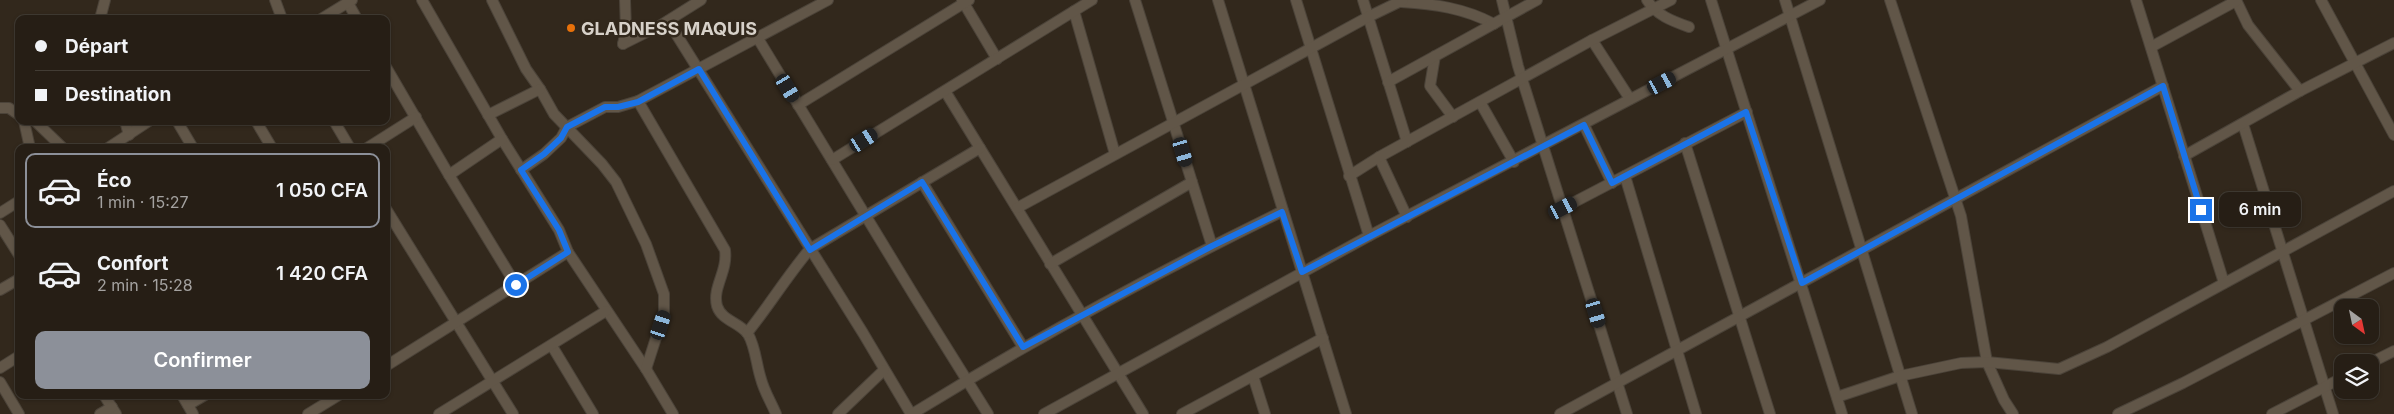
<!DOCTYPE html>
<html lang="fr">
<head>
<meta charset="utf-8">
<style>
  :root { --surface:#261e15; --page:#2e271e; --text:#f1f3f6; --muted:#a4a2a0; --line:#423c34; --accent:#8c9099 }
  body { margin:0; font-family:Inter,sans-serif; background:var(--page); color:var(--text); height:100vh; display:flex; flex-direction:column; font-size:19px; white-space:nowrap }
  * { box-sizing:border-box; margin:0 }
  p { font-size:16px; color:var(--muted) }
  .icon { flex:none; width:28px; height:28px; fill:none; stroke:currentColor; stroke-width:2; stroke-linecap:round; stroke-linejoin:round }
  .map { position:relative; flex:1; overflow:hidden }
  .panel { position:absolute; left:15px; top:144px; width:375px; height:255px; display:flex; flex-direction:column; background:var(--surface); border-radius:10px; box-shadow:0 1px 4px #0004,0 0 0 1px var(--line) }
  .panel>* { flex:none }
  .guide { position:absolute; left:15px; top:15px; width:375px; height:110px; border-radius:10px; box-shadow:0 1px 4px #0004,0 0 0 1px var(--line); display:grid; align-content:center; height:110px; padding:0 20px; background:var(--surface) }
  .needle { width:32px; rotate:147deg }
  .fabs { position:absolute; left:2334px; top:299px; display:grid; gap:10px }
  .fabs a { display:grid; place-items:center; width:45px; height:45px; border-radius:10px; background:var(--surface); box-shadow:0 1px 4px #0004,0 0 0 1px var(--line); font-size:25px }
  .end { position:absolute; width:22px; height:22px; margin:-11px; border:6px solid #1a73e8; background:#fff; box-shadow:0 0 0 2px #fff }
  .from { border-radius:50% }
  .bubble { position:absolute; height:35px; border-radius:10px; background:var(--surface); box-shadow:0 1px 4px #0004,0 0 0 1px var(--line); font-size:16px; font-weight:600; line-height:35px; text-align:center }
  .car { position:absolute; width:15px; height:30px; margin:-15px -8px; border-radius:6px; box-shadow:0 0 4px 1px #0007; background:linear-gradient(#222 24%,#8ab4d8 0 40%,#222 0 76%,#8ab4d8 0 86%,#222 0) }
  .guide b { display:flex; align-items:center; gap:18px; height:48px; font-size:19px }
  .guide b+b { border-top:1px solid var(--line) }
  .guide i { width:12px; height:12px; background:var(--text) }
  ul { padding:9px 0 0; list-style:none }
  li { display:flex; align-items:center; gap:15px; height:75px; margin:0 10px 8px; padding:0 10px; border:2px solid transparent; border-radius:10px }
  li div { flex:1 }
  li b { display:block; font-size:19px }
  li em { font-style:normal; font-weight:600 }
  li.active { border-color:var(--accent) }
  li>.icon { width:45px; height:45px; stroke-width:1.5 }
  .cta { display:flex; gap:10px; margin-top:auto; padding:10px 20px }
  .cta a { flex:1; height:58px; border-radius:10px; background:var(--accent); color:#fff; font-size:20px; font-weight:600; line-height:58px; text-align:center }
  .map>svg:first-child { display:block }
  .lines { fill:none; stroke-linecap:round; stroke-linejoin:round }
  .street-casing { stroke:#4b4339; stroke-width:12 }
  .street { stroke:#615648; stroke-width:10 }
  .route { stroke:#1a73e8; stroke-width:6 }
  .food-dot { fill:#e8710a; stroke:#32281c; stroke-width:2 }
  .labels { text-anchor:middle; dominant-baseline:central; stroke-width:5; stroke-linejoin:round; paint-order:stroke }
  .poi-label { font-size:18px; font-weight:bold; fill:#d7d1c9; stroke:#32281c; text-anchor:start }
</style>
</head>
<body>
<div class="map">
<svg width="2394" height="414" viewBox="0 0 2394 414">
  <rect width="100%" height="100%" fill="#32281c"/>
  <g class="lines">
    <defs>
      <g id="street">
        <path d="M275 0 282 19"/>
        <path d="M422 0 502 139 559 230 568 252 646 369 673 414"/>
        <path d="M492 0 526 69 540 89 554 114 602 164 616 182 646 244 664 294V313L646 369"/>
        <path d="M962 0 997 59"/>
        <path d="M1135 0 1212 246"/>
        <path d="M1218 0 1346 414"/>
        <path d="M1296 0 1369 236"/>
        <path d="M1363 0 1407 142"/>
        <path d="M1502 0 1518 66 1627 414"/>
        <path d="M1647 0C1656 15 1672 21 1689 27"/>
        <path d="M1711 0 1842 414"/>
        <path d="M1785 0 1912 414"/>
        <path d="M1890 0 1961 216 1987 362 2004 400 2013 414"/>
        <path d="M2136 0 2224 283"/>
        <path d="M2236 0 2248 25 2300 91"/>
        <path d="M2321 0 2394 135"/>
        <path d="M1401 2C1434 4 1464 8 1494 24"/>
        <path d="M348 3 357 19"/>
        <path d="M1074 11 1115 154"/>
        <path d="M100 19 105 0"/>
        <path d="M321 19 352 0"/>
        <path d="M668 21 863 333 911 414"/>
        <path d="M757 37 915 297 988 414"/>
        <path d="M1592 40 1630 99"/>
        <path d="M623 44 661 25 701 0"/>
        <path d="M623 44 626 30 625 0"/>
        <path d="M2151 47 2236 1"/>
        <path d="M1435 56 1430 86 1453 117"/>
        <path d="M386 67 449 175 516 285"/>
        <path d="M1388 82 1537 0"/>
        <path d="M945 91 1143 414"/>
        <path d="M638 101 725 250C728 272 712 287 717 306 722 321 739 322 748 334 756 348 756 364 761 379 764 391 771 402 776 414"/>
        <path d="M1480 102 1514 162"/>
        <path d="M798 105 969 0"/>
        <path d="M0 108H9L19 115"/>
        <path d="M488 115 540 89"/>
        <path d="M24 121 30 148"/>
        <path d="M35 121 63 148"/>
        <path d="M125 121 129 135"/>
        <path d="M177 121 193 148"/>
        <path d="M256 121 272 148"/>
        <path d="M334 121 350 148"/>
        <path d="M2243 124 2333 414"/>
        <path d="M1584 125 1612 183"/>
        <path d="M1685 143 1770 414"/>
        <path d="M108 148 149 121"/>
        <path d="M367 148 416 117"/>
        <path d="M2184 156 2300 91 2394 43"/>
        <path d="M1379 157 1407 217"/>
        <path d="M832 160 1092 0"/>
        <path d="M521 170 544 154 561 138 567 127 605 107H618L638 101 828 0"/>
        <path d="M449 175 502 139"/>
        <path d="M1349 176 1379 157 1592 40 1671 0"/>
        <path d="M1625 176 1696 414"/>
        <path d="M922 182 1023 347"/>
        <path d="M1017 208 1368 17 1403 0"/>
        <path d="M1563 208 1747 112"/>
        <path d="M386 209 513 414"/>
        <path d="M0 213 19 201"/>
        <path d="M0 225 19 255"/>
        <path d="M1050 264 1192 182"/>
        <path d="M0 290 19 279"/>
        <path d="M747 333C769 306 787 276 810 249L980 148"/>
        <path d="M552 346 593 414"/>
        <path d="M2370 363 2394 351"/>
        <path d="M386 366 568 252"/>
        <path d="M0 368 19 356"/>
        <path d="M1253 376 1265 414"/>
        <path d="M0 382 19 414"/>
        <path d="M104 395 116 414"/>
        <path d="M182 395 193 414"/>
        <path d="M1837 397 1900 376 1961 363 1987 362 2059 369 2107 347 2394 191"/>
        <path d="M188 405 205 395"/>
        <path d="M100 414 112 407"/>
        <path d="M308 414 339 395"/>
        <path d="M439 414 606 311"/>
        <path d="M838 414 884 370"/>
        <path d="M912 414C1032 340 1156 273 1283 211"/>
        <path d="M1044 414 1369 236 1820 0"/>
        <path d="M1182 414 1323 338"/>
        <path d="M1560 414 2163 86"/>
        <path d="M2118 414 2183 383 2394 273"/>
        <path d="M2272 414 2342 378"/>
      </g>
    </defs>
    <!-- street casing -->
    <use href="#street" class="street-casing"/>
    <!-- street -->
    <use href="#street" class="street"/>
  </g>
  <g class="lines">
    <!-- route -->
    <path class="route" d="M516 285 568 252 559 230 521 170 544 154 561 138 567 127 605 107H618L638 102 699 69 810 250 922 182 1023 347 1212 246 1282 212 1302 272 1584 125 1612 183 1746 112 1802 283 2163 86 2201 210"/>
  </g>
  <!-- markers -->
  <circle class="food-dot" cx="571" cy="28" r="5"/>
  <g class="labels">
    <!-- poi labels -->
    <g class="poi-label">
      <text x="581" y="28">GLADNESS MAQUIS</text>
    </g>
  </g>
</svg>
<div class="fabs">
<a><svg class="needle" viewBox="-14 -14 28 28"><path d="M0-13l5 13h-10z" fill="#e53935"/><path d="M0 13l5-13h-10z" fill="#a4a2a0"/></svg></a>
<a><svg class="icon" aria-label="layers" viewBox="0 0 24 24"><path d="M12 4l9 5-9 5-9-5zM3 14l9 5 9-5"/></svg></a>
</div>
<i class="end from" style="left:516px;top:285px"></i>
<i class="end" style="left:2201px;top:210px"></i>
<div class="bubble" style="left:2219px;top:192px;width:82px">6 min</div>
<i class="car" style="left:1662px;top:83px;rotate:62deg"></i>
<i class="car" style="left:788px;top:88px;rotate:149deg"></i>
<i class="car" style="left:864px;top:140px;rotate:58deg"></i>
<i class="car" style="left:1183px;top:152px;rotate:163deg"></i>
<i class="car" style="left:1563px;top:208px;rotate:63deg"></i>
<i class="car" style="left:1596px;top:313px;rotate:163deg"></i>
<i class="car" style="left:661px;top:325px;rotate:18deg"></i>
<div class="guide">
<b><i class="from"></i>Départ</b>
<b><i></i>Destination</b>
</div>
<section class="panel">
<ul>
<li class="active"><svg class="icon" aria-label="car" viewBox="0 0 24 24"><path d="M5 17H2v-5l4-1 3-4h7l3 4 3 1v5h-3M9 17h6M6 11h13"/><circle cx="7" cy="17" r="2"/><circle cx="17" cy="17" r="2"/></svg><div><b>Éco</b><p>1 min · 15:27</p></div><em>1 050 CFA</em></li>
<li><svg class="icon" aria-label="car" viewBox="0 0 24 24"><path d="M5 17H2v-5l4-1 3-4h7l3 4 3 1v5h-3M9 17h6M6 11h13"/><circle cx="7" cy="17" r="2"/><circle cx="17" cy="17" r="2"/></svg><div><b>Confort</b><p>2 min · 15:28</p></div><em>1 420 CFA</em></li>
</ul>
<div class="cta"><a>Confirmer</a></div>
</section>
</div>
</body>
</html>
